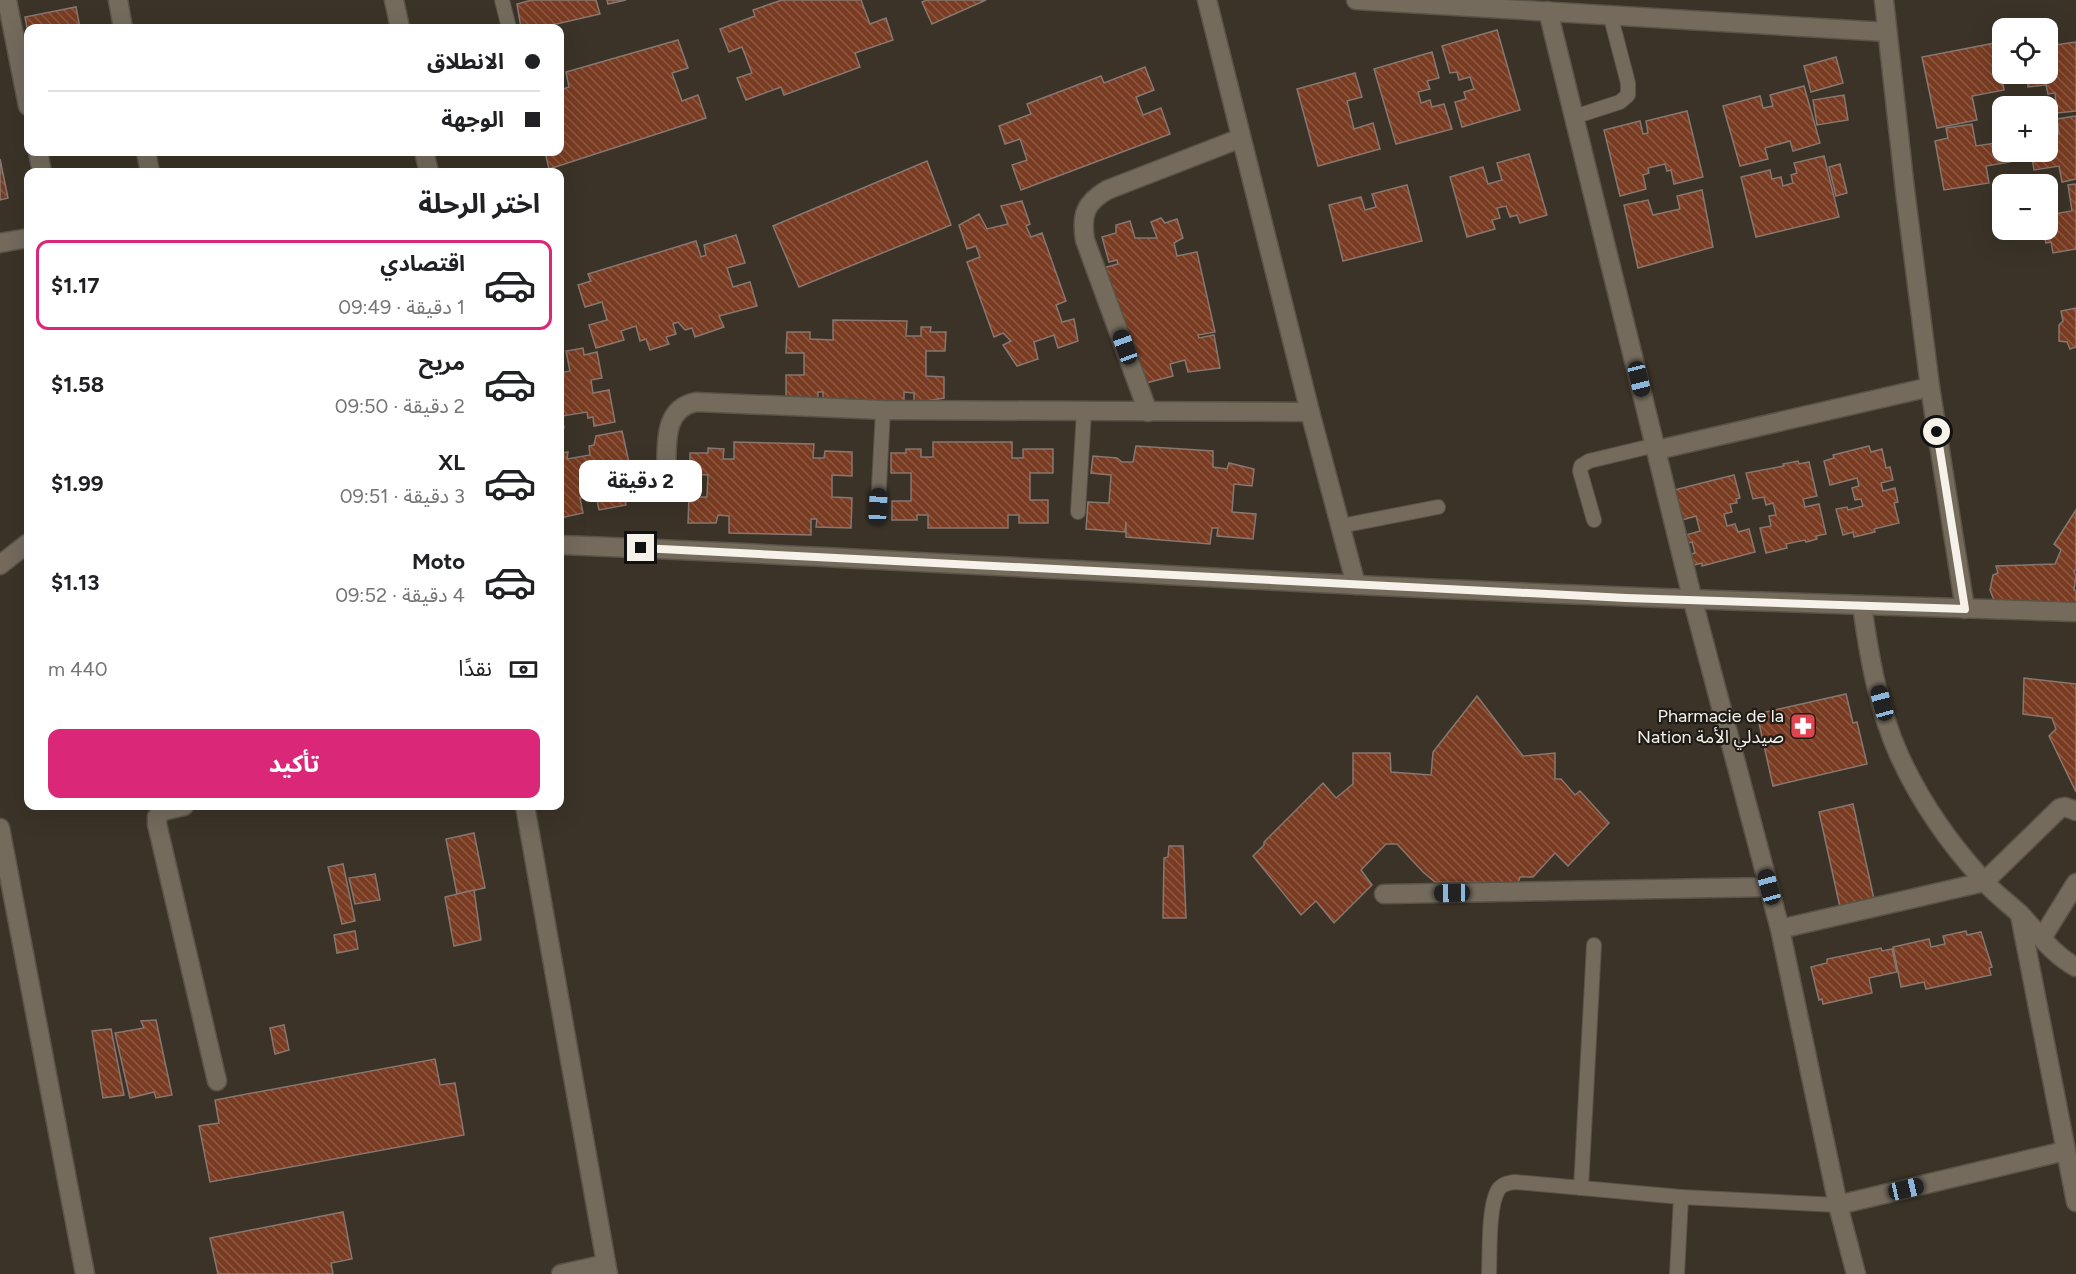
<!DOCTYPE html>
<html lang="ar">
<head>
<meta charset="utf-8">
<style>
  :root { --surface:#fff; --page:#f2f2f2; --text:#202124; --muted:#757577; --line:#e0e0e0; --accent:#db2777 }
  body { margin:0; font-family:Figtree,"Noto Sans Arabic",sans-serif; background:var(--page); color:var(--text); direction:rtl; height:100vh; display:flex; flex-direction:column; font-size:22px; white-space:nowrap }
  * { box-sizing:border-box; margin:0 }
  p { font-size:20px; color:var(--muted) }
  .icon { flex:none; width:33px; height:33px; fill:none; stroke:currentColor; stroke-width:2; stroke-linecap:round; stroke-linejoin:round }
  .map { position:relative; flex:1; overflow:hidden; direction:ltr }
  .drawer { position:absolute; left:24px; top:168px; width:540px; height:642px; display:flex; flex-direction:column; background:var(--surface); border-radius:12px; box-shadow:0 6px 24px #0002; direction:rtl }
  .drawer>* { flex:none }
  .banner { position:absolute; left:24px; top:24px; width:540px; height:132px; border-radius:12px; box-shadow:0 6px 24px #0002; direction:rtl; display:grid; align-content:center; height:132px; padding:0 24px; background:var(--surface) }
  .fabs { position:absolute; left:1992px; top:18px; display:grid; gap:12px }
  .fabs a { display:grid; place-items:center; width:66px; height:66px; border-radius:12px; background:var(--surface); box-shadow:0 6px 24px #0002; font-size:30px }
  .end { position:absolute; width:27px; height:27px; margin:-14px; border:8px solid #f6f1e9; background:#111; box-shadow:0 0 0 3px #111 }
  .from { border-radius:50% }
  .bubble { position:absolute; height:42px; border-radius:12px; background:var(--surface); box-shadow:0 6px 24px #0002; font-size:20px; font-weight:700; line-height:42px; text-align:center; direction:rtl }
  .car { position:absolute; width:18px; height:36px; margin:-18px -9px; border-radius:8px; box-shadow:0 0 4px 2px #0007; background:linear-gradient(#222 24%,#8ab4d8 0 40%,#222 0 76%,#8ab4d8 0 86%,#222 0) }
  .banner b { display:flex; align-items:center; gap:21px; height:57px; font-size:22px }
  .banner b+b { border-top:2px solid var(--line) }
  .banner i { width:15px; height:15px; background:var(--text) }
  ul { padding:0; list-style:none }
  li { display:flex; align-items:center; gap:18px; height:90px; margin:0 12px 9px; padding:0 12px; border:3px solid transparent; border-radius:12px }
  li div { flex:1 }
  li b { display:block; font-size:22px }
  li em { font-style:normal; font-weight:700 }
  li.on { border-color:var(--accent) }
  li>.icon { width:54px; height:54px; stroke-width:1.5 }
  h2 { padding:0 24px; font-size:27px; line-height:72px }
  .pay { display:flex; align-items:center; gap:15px; height:66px; padding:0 24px; font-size:22px }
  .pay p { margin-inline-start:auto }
  .cta { display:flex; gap:12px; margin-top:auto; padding:12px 24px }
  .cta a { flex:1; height:69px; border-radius:12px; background:var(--accent); color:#fff; font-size:24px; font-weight:700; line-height:69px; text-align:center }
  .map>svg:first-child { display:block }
  .building { fill:url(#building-back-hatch); stroke:#877770; stroke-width:1.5 }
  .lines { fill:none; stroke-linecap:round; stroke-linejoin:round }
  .lane-casing { stroke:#595348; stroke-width:16 }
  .street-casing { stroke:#595348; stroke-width:21 }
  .lane { stroke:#746b5d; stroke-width:14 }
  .street { stroke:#746b5d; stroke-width:18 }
  .route { stroke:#f6f1e9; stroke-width:8 }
  .labels { text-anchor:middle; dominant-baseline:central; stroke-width:4.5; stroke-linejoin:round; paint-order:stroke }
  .poi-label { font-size:18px; fill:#f6f1e9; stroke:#1f1b16; text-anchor:end }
</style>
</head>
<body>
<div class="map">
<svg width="2076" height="1274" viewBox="0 0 2076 1274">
  <defs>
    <pattern id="building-back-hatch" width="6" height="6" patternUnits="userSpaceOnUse" patternTransform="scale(1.5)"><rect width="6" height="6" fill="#793c22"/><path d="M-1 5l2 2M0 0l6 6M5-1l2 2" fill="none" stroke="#8d5942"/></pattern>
  </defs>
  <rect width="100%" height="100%" fill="#3b3327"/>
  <!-- building -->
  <g class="building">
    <path d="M532 0H596L600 14 539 28H521L517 4Z"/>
    <path d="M607 0H626L608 4Z"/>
    <path d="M782 0H861L870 24 886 18 893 40 855 53 860 67 784 95 781 87 746 100 737 78 752 73 742 47 729 52 720 29 755 16 753 10Z"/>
    <path d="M927 0H986L932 24 922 2Z"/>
    <path d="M76 7 80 28H28V33L25 17Z"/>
    <path d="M1497 30 1520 110 1462 127 1455 102 1466 99 1464 92 1474 89 1470 77 1459 80 1457 72 1450 73 1442 46Z"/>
    <path d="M678 40 688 68 672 73 682 101 698 95 706 118 549 169 545 152H560V90L569 87 566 72Z"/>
    <path d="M2076 42V111L2057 113 2055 93 2048 94 2046 85 2028 87 2027 74H2048V46Z"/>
    <path d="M1995 43 2004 90 1972 96 1977 120 1937 128 1922 57Z"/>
    <path d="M1432 52 1439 78 1427 81 1430 89 1418 92 1421 103 1430 100 1432 107 1444 104 1452 129 1396 144 1374 69Z"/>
    <path d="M1836 57 1843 83 1811 92 1804 66Z"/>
    <path d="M1145 67 1154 90 1136 97 1143 115 1161 108 1170 134 1021 190 1012 165 1027 160 1020 139 1005 144 999 126 1031 114 1027 104 1101 76 1104 83Z"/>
    <path d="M1355 73 1362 97 1347 101 1354 129 1373 123 1380 149 1318 166 1297 89Z"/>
    <path d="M1804 86 1820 143 1793 151 1790 141 1765 148 1768 159 1740 166 1723 106 1760 96 1763 108 1773 106 1770 95Z"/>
    <path d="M1844 95 1848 120 1817 125 1813 100Z"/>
    <path d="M1687 111 1703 177 1674 184 1671 170 1667 171 1665 164 1648 168 1649 173 1643 175 1646 189 1620 196 1604 130 1640 121 1643 134 1648 133 1646 121Z"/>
    <path d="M2076 116V179L2062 182 2059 166 2034 170 2031 152H2048V136L2059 134 2057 119Z"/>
    <path d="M1972 124 1976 146 2002 142V152H2009L2010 162 1986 166 1989 183 1944 190 1935 141 1948 138 1946 128Z"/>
    <path d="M1529 154 1547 215 1520 223 1517 215 1510 217 1506 206 1497 208 1500 218 1492 220 1495 229 1467 237 1450 177 1483 167 1488 184 1502 180 1497 163Z"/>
    <path d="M1824 156 1839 217 1756 237 1741 177 1770 170 1772 179 1781 177 1783 186 1793 183 1791 175 1797 173 1794 163Z"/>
    <path d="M0 159 8 198 0 200Z"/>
    <path d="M927 161 951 225 799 287 773 226Z"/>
    <path d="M1840 164 1847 193 1836 196 1829 167Z"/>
    <path d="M2076 184V249L2053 253 2051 242 2046 243 2043 230H2048V215L2072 211 2068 185Z"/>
    <path d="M1407 185 1422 241 1343 261 1329 205 1361 197 1365 210 1376 207 1372 194Z"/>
    <path d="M1702 190 1713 247 1638 268 1624 205 1648 200 1653 215 1680 209 1677 196Z"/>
    <path d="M1022 201 1030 224 1026 226 1031 237 1042 233 1066 301 1056 305 1062 322 1074 319 1078 341 1058 348 1054 335 1034 342 1038 359 1017 366 1003 345 1011 341 1003 333 994 337 967 262 980 257 976 246 967 249 959 225 979 214 987 229 1008 224 1001 206Z"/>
    <path d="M1161 218 1165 223 1177 219 1183 238 1174 243 1177 256 1197 252 1215 332 1198 335 1199 338 1214 335 1220 368 1188 372 1185 360 1170 364 1173 376 1146 383 1103 268 1118 264 1117 260 1109 262 1102 237 1116 233V225L1130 221 1135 238H1157L1151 222Z"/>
    <path d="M736 235 745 263 727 268 733 287 750 282 757 306 719 316 724 327 695 337 692 328 685 330 678 322 673 324 676 334 666 337 669 344 650 350 646 339 640 341 636 326 621 331 624 340 596 348 589 325 607 320 602 302 585 307 578 285 591 281 588 274 696 241 701 257 706 255 704 245Z"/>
    <path d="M2076 308V347L2070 349 2067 342 2059 341V325L2063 321 2061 311Z"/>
    <path d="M833 320 907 321 906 336H921V327H931L930 332H946L945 351H926V376L944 377V398L914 403V393L904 392V407L823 406V392H818V403H786V375H804V353H786L787 332H810V339L833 340Z"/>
    <path d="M583 348 584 355 597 352 602 378 591 380 593 393 609 390 615 422 594 426 593 417 588 418 587 412 562 416 564 428 560 429V373L570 371 566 351Z"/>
    <path d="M622 431 630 467 614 470 616 478 620 477 626 505 599 510 596 495 580 498 583 513 560 518V442L563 453 568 452 567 459 590 455 589 446 594 445 596 436Z"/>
    <path d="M734 442 814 444 813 458H824L825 451 852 452V476L832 475V497L852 498 851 528 816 527 817 519H811V535L729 533V516L718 515 716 523H688L689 497H707L708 475 690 474V453H708V448L724 449 723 459H734Z"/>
    <path d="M933 442H1012V458H1023V449H1053V473H1030V500H1048V523H1019V515H1008V528H928V515H917V520H892V501H911V473H891V453H906V449H921V457H933Z"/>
    <path d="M1136 446 1213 451V467L1227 469 1229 463 1254 469 1252 486 1234 484 1232 512 1256 514 1253 539 1217 536 1218 528H1212L1210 544 1126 537V522L1125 532 1086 529 1088 502 1109 503 1111 475 1091 473 1093 456 1117 458 1122 462H1133Z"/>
    <path d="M1869 446 1871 452 1882 449 1886 468 1890 467 1893 480 1881 483 1883 491 1895 488 1898 502 1894 503 1899 523 1874 529 1875 532 1854 537 1853 532 1843 535 1836 509 1847 507 1848 510 1863 506 1861 499 1855 500 1852 488 1859 486 1857 478 1830 485 1824 461 1834 458 1833 455Z"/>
    <path d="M1798 461 1799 464 1809 462 1817 496 1803 499 1805 507 1819 504 1826 534 1816 536 1817 539 1806 542 1805 540 1786 544 1787 548 1766 553 1760 528 1771 526 1769 516 1776 515 1773 503 1766 505 1764 497 1753 499 1746 473 1784 466 1783 464Z"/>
    <path d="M1734 475 1740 498 1736 499 1737 503 1730 504 1732 512 1724 514 1727 526 1735 524 1738 532 1749 529 1755 552 1702 566V563L1694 565 1691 554 1695 553 1692 542 1688 543 1686 535 1700 531 1696 516 1682 520 1674 490Z"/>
    <path d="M2076 510V569L2074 572 2076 576 2074 590 2076 591V608L1996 605 1990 590 1993 575 1998 573 1996 566 2055 564 2061 550 2054 544Z"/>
    <path d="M2024 678 2076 684V792L2049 736 2056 729 2052 718 2023 714Z"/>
    <path d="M1846 694 1853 723 1857 722 1867 764 1773 786 1757 714Z"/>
    <path d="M1477 696 1523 756 1555 753V779H1561L1575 795 1580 791 1609 823 1568 866 1555 853 1533 877H1520L1518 883 1435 882 1423 872 1397 844H1386L1361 870 1372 885 1334 923 1316 901 1301 915 1253 856 1264 845V842L1323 783 1336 798 1353 784V753H1390L1391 772 1431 775 1433 752Z"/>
    <path d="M1853 804 1874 899 1840 907 1819 812Z"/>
    <path d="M474 833 485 888 457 894 446 839Z"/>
    <path d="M1169 846H1183L1186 918H1163L1164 858 1168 857Z"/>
    <path d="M343 864 355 921 342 924 328 867Z"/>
    <path d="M375 874 380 900 355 904 349 878Z"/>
    <path d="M474 890 481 940 454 946 445 897Z"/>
    <path d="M355 931 358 949 337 953 334 935Z"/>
    <path d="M1966 931 1967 935 1981 932 1992 967 1989 968 1991 975 1926 989 1924 982 1901 987 1893 947 1929 939 1931 947 1945 944 1943 936Z"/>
    <path d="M1881 948 1882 951 1892 949 1897 972 1869 978 1872 993 1823 1004 1822 999 1819 1000 1811 967 1827 963V959Z"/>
    <path d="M156 1020 172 1095 156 1098 154 1092 130 1098 115 1033 144 1028 141 1021Z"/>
    <path d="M284 1025 289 1050 275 1054 270 1028Z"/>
    <path d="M111 1029 124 1095 103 1098 92 1031Z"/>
    <path d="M435 1059 440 1085 455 1083 464 1135 210 1182 199 1126 219 1123 215 1100Z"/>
    <path d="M343 1212 352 1259 331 1263 333 1274H218L210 1238Z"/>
  </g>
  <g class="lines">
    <defs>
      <g id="lane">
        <path d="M502 0 509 28"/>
        <path d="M1574 117 1620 102 1628 95V83L1610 14"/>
        <path d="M878 506 883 410"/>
        <path d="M1078 512 1084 412"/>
        <path d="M1594 520 1580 471 1581 466 1589 461 1656 445"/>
        <path d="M1341 526 1438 507"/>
        <path d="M1581 1188 1594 945"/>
        <path d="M1489 1274C1490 1252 1488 1208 1498 1190 1502 1184 1508 1183 1515 1182L1681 1197"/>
        <path d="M1677 1274 1681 1197 1838 1205"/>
      </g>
      <g id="street">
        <path d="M7 0 28 106"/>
        <path d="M118 0 123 28"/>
        <path d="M394 0 400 28"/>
        <path d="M1207 0 1310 412 1356 585"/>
        <path d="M1356 0 1887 32"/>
        <path d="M1884 0 1905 190 1930 387 1965 609"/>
        <path d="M1548 11 1693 601 1780 929 1838 1205 1856 1274"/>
        <path d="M38 152 42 172"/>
        <path d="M146 152 150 172"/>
        <path d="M424 152 429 172"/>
        <path d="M0 243 28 238"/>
        <path d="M1148 412 1085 240C1081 215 1085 203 1107 190L1241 138"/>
        <path d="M1657 450 1930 387"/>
        <path d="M666 478C668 450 660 409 696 402L883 410 1310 412"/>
        <path d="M560 545C826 555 1093 572 1359 585 1598 597 1837 604 2076 612"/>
        <path d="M0 565 28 543"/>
        <path d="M1862 605C1869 656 1878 708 1899 755 1920 801 1949 843 1983 880 1994 893 2008 903 2020 914 2038 933 2053 955 2076 967"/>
        <path d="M184 806 163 811 157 817V824L217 1081"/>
        <path d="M525 806 608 1274"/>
        <path d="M0 828 85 1274"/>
        <path d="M1384 894 1769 887"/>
        <path d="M2020 915 2076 1202"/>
        <path d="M1780 929 1984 882 2060 808 2065 807 2076 811"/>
        <path d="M2042 938 2076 883"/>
        <path d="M1838 1205 2065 1151"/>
        <path d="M561 1274 606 1264"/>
      </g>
    </defs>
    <!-- lane casing -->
    <use href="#lane" class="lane-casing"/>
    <!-- street casing -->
    <use href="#street" class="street-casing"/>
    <!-- lane -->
    <use href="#lane" class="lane"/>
    <!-- street -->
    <use href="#street" class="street"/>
  </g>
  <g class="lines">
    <!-- route -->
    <path class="route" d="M641 548 1626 598 1965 609 1937 432"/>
  </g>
  <!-- icons -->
  <defs>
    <symbol id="pharmacy-square" viewBox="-11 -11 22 22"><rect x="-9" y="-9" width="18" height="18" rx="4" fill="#e0444e" stroke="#1f1b16"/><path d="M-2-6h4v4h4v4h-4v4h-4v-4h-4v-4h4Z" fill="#fff"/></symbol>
  </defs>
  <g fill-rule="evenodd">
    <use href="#pharmacy-square" x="1788" y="711" width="30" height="30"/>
  </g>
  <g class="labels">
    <!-- poi labels -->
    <g class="poi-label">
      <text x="1784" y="716">Pharmacie de la<tspan x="1784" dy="21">Nation صيدلي الأمة</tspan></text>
    </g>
  </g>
</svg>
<div class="fabs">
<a><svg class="icon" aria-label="locate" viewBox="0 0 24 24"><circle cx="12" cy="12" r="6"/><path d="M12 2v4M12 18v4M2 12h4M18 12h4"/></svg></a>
<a>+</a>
<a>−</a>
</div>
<i class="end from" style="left:1937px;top:432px"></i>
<i class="end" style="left:641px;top:548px"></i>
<div class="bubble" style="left:579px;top:460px;width:123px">2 دقيقة</div>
<i class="car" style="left:1125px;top:347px;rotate:340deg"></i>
<i class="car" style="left:1639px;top:379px;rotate:166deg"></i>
<i class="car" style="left:878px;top:506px;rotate:3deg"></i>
<i class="car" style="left:1882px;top:703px;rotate:345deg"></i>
<i class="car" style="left:1769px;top:887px;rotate:345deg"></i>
<i class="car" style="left:1452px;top:893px;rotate:269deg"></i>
<i class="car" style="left:1906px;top:1189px;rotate:77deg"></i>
<div class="banner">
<b><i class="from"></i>الانطلاق</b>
<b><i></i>الوجهة</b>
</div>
<section class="drawer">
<h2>اختر الرحلة</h2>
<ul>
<li class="on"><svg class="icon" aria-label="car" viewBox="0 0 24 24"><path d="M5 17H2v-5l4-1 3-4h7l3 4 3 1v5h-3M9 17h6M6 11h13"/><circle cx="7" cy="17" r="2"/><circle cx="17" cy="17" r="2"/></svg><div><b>اقتصادي</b><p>1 دقيقة · 09:49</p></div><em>$1.17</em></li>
<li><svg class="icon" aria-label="car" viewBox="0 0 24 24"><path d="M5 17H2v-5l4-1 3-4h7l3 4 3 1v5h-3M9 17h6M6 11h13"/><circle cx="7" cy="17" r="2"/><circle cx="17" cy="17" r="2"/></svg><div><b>مريح</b><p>2 دقيقة · 09:50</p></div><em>$1.58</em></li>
<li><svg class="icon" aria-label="car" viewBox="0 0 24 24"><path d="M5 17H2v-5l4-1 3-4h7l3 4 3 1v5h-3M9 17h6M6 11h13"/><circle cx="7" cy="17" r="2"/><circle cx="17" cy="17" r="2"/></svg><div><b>XL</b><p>3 دقيقة · 09:51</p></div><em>$1.99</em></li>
<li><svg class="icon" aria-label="car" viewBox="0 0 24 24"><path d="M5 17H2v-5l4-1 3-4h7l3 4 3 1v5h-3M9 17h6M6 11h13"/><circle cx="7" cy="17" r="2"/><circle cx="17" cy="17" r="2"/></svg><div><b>Moto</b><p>4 دقيقة · 09:52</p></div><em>$1.13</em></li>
</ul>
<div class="pay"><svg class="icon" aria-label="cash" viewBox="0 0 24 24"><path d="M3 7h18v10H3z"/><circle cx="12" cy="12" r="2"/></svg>نقدًا<p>440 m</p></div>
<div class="cta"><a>تأكيد</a></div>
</section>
</div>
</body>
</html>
